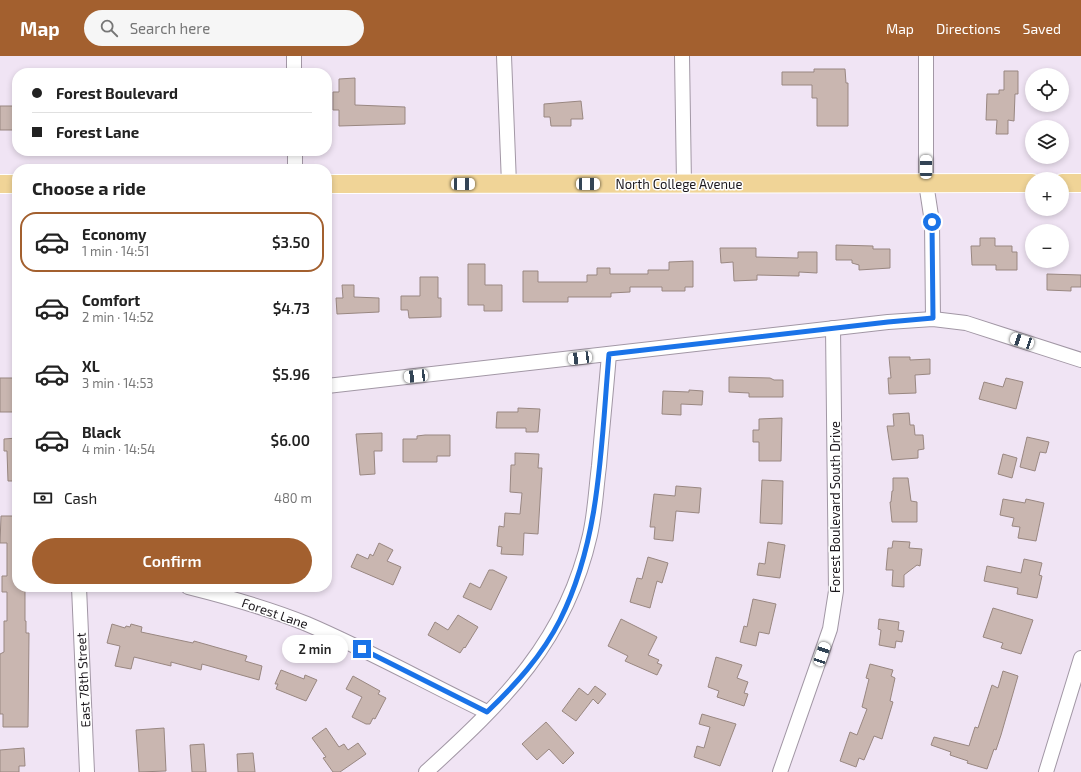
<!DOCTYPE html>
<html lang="en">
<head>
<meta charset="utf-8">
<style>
  :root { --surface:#fff; --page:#f6f6f6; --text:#222; --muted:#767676; --line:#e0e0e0; --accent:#a3602f }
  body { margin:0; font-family:"Exo 2",sans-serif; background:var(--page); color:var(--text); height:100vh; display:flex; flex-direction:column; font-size:15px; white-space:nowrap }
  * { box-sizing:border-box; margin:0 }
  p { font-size:13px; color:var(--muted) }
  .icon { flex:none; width:22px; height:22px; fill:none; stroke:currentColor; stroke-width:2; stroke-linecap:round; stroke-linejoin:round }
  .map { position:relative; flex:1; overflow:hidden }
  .details { position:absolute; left:12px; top:108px; width:320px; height:428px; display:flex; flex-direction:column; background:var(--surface); border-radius:16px; box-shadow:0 2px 6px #0003 }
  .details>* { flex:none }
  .guide { position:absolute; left:12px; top:12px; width:320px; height:88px; border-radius:16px; box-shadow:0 2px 6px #0003; display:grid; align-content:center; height:88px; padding:0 20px; background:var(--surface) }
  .buttons { position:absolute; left:1025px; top:12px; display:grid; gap:8px }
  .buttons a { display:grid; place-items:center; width:44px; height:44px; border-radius:50%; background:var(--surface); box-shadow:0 2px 6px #0003; font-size:20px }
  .end { position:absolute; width:18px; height:18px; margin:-9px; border:5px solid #1a73e8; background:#fff; box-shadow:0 0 0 2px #fff }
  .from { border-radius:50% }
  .bubble { position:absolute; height:28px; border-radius:14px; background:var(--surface); box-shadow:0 2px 6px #0003; font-size:13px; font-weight:600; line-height:28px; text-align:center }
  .car { position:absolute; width:12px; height:24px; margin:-12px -6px; border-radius:5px; box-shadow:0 0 3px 1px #0007; background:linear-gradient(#fff 24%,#345 0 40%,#fff 0 76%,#345 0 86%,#fff 0) }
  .guide b { display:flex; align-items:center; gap:14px; height:38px; font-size:15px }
  .guide b+b { border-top:1px solid var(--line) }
  .guide i { width:10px; height:10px; background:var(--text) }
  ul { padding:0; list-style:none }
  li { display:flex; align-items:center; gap:12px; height:60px; margin:0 8px 6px; padding:0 12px; border:2px solid transparent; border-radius:16px }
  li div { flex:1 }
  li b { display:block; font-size:15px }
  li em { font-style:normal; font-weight:600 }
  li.selected { border-color:var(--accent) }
  li>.icon { width:36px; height:36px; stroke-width:1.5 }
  h2 { padding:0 20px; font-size:18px; line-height:48px }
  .pay { display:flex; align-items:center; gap:10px; height:44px; padding:0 20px; font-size:15px }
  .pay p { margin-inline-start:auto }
  .cta { display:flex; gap:8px; margin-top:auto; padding:8px 20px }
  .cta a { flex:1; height:46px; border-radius:24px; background:var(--accent); color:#fff; font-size:16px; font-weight:600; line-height:46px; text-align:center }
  header { display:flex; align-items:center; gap:24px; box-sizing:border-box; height:56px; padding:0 20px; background:var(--accent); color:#fff }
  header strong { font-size:19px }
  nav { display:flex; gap:22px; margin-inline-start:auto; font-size:14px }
  .search { width:280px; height:36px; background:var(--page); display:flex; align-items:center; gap:10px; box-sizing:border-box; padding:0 14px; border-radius:22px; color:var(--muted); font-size:15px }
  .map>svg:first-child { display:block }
  .building { fill:#c9b6b0; stroke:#998781 }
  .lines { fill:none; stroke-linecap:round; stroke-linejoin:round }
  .minor-casing { stroke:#a297a5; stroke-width:16 }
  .major-casing { stroke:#fff; stroke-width:20 }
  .minor { stroke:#fff; stroke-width:14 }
  .major { stroke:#f0d497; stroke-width:18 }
  .route { stroke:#1a73e8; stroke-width:5 }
  .labels { text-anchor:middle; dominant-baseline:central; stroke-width:3; stroke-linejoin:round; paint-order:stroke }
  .street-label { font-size:13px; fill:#1c181d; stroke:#fff }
</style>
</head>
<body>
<header>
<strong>Map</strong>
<div class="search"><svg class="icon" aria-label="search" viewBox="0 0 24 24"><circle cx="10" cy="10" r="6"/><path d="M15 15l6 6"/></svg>Search here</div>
<nav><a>Map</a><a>Directions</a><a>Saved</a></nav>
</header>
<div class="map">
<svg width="1081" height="716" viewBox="0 0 1081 716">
  <rect width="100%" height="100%" fill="#f0e4f4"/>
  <!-- building -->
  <g class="building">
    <path d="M814 13H845L846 27H848V70H817V42H812V29H782V16H814Z"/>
    <path d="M1004 15H1018V38H1015L1014 65 1008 64V78H996L997 64H986L987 38H999V34H1004Z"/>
    <path d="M355 22V49L405 51V68L339 70V54H333V36H339V23Z"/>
    <path d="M581 45 583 63H571V70H551L550 61H544V48Z"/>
    <rect x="0" y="50" width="15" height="24"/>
    <path d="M980 182H995V190H1012V196H1017V214H996V209H972L971 190H980Z"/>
    <path d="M836 189 873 190V193H890V212L859 214V209L852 207V204H836Z"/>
    <path d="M720 192H756V201L798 202V196H817V217L799 216V220L757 219V224L734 225 733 206 721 207Z"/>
    <path d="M693 205V231H685V235H662V231H630V236L611 237V241H568V246H523V215H538V226H587V219H597V212H610V218H648V214H669V206Z"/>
    <path d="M468 208H485V229H502V255H484V249H468Z"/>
    <path d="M1047 218 1081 219V231H1071V235L1047 234Z"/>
    <path d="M420 221H438V242H441V261L409 262 408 254H401V240H420Z"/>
    <path d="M342 229H354V241L379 242V256L337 258 336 242H343Z"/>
    <path d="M889 301H910V304L930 303V318L915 319 916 337 889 338 888 322H891Z"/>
    <path d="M729 321 770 322 774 324H783V341H749V337L729 336Z"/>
    <path d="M0 322H14V344H17V356H0Z"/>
    <path d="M1006 322 1023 326 1016 353 979 343 984 326 1003 331Z"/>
    <path d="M689 334 703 335 702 349 681 348V359L662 358 663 335 689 336Z"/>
    <path d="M518 352 540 353 538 376H526V372H496L497 356H518Z"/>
    <path d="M909 357 910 369H914L915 379H923L924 393 918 394V402L892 404 887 370H894L893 358Z"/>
    <path d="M782 362 781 405H759V386H753V374H759V363Z"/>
    <path d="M382 377V395H374L375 418 360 419 356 378Z"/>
    <path d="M450 379V400H437V406H403V383H417V380L425 379Z"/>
    <path d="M1027 381 1049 386 1046 397 1040 396 1035 415 1020 411Z"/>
    <path d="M17 382V425H8L7 395H4V383Z"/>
    <path d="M515 397 539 398 538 412H542L538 478 524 477 523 499 501 498 502 491 497 490 499 470 504 471 505 457 520 458 522 437 510 436 511 409H515Z"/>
    <path d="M1003 398 1017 402 1012 422 998 418Z"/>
    <path d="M893 422H908L911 445 917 446V466H892L890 446H891L892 435H893Z"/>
    <path d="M762 424 783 425 782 468 760 467Z"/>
    <path d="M676 430 701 432 699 457 676 455 673 485 654 483 655 471H650L654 438 675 440Z"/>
    <path d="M1003 443 1025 447 1026 443 1044 447 1036 485 1018 482 1020 471 1012 470 1014 462 1000 459Z"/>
    <path d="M1 460H17V531H25V565H26V577H29L28 671H3V658H0V598L4 596V565H7V536H2V520H7V487H0Z"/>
    <path d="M893 485 910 486 909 492 922 493 920 510 917 509 904 519V531L892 530 893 514H886L888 492H892Z"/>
    <path d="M768 486 785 489 780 522 757 519 759 507 765 508Z"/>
    <path d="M379 487 393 494 387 505 401 511 393 529 351 511 357 498 368 503 370 498 373 500Z"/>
    <path d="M648 501 668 507 662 527 657 525 650 552 630 546 637 522 642 523Z"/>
    <path d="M1024 503 1042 507 1039 519 1042 520 1037 542 1017 538 1018 532 984 525 987 510 1021 517Z"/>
    <path d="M489 514H493L507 521 491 554 463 541 470 527 480 532Z"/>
    <path d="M753 543 776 548 769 578 759 576 756 590 740 586 744 570 747 571Z"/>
    <path d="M993 552 1033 564 1021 598 1001 592 1003 587 983 581Z"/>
    <path d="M458 559 478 571 465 592 464 591 460 597 428 579 435 566 448 574Z"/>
    <path d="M621 563 657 581 648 599 659 604 657 607 662 609 657 619 625 605 628 600 608 590Z"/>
    <path d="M879 563 899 566 898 574 904 575 902 586 896 585 895 592 879 589 881 574 878 573Z"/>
    <path d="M112 568 125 572 126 570 130 571 131 568 142 571 141 576 193 587 194 585 247 600 245 605 262 610 259 624 202 608 201 614 171 606V610L134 601 131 613 115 610 120 590 107 587Z"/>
    <path d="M716 601 742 609 737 622 748 626 744 637 748 638 744 650 717 641 719 635 708 631Z"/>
    <path d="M870 608 893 614 891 620 895 622 890 645 893 646 882 683 874 680 864 704 859 702 856 711 840 705 850 676 857 679 867 653 862 651 869 623 866 622Z"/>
    <path d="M281 614 304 623 305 619 317 624 306 645 276 633 278 628H275Z"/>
    <path d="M1003 615 1018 620 1001 679 996 694 994 693 987 713 967 707 968 705 950 699 951 696 931 689 934 681 969 690 975 671 978 672 992 629 998 632Z"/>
    <path d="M353 620 380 635 378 638 386 642 375 663 373 662 370 668H366L352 661 362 641 346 633Z"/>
    <path d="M595 630 606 638 598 648 593 643 576 665 562 655 579 632 588 639Z"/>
    <path d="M702 658 736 668 720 710 694 701 697 690 704 692 710 671 699 668Z"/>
    <path d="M546 666 574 697 563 708 549 693 537 704 522 688Z"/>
    <path d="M164 672 166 715 139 716 136 674Z"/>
    <path d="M326 672 339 691 344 688 348 694 358 687 366 698 340 716H333L323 702 326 701 312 682Z"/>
    <path d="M204 688 206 716H192L190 689Z"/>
    <path d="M24 692 25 710H19V716H0V694Z"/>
    <path d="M253 697 255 716H238L237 698Z"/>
  </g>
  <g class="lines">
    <defs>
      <g id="minor">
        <path d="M294 0V17"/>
        <path d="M504 0 509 128"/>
        <path d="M682 0 684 128"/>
        <path d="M926 0V127L932 166 933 263"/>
        <path d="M295 95V113"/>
        <path d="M327 330 888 266 933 263 966 267 1081 304"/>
        <path d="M79 531 87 716"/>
        <path d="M188 531C228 541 268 552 307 568 368 594 427 627 487 656"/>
        <path d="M426 716C504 645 566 585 590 479 595 457 596 433 599 410 602 373 606 336 609 298"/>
        <path d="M780 716 830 573 836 535 833 272"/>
        <path d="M1046 716 1081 602"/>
      </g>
      <g id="major">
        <path d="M1062 127H1081"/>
        <path d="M0 128H17"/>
        <path d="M327 128 1032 127"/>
      </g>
    </defs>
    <!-- minor casing -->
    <use href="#minor" class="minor-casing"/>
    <!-- major casing -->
    <use href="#major" class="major-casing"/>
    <!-- minor -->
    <use href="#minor" class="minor"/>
    <!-- major -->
    <use href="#major" class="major"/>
  </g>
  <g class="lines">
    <!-- route -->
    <path class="route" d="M362 593 487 656C515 629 542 600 560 564 601 482 601 388 609 298L888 266 933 262 932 166"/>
  </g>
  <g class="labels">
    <!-- street labels -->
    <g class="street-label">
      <text x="679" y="128">North College Avenue</text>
      <text transform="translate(835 451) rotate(-90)">Forest Boulevard South Drive</text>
      <text transform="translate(275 557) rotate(19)">Forest Lane</text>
      <text transform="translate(83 624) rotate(-93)">East 78th Street</text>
    </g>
  </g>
</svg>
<div class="buttons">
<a><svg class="icon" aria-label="locate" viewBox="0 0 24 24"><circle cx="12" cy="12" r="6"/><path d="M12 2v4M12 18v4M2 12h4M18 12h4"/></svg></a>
<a><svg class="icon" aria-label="layers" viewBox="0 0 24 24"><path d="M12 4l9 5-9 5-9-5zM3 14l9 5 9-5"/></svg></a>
<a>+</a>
<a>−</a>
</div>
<i class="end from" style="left:932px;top:166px"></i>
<i class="end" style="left:362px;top:593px"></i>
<div class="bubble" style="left:282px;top:579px;width:66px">2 min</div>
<i class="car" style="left:926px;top:111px;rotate:0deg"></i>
<i class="car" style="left:463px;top:128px;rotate:90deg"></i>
<i class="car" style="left:588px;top:128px;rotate:90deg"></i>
<i class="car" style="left:1022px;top:285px;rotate:288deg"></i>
<i class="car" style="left:580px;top:302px;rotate:263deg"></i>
<i class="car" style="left:416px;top:320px;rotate:264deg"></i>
<i class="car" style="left:822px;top:598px;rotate:19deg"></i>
<div class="guide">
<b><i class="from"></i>Forest Boulevard</b>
<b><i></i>Forest Lane</b>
</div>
<section class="details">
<h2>Choose a ride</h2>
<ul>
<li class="selected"><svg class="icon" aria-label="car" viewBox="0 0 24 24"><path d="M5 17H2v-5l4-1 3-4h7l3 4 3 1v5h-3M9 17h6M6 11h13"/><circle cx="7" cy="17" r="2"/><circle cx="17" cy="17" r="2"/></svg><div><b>Economy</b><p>1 min · 14:51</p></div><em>$3.50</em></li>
<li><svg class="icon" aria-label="car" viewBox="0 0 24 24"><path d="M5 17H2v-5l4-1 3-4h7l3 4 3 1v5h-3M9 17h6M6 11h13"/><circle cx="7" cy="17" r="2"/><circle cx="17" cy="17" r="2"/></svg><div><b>Comfort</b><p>2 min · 14:52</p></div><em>$4.73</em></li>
<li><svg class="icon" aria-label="car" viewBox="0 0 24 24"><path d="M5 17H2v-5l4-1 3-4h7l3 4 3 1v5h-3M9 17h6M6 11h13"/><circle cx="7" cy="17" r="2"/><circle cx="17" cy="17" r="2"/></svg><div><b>XL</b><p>3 min · 14:53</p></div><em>$5.96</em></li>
<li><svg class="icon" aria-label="car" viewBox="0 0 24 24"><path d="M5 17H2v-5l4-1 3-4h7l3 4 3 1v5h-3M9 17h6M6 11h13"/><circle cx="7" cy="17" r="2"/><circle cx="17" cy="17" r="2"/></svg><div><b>Black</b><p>4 min · 14:54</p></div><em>$6.00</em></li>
</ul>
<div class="pay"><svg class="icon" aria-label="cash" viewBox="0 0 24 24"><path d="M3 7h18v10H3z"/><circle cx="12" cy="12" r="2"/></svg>Cash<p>480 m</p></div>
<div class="cta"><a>Confirm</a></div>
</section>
</div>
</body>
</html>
